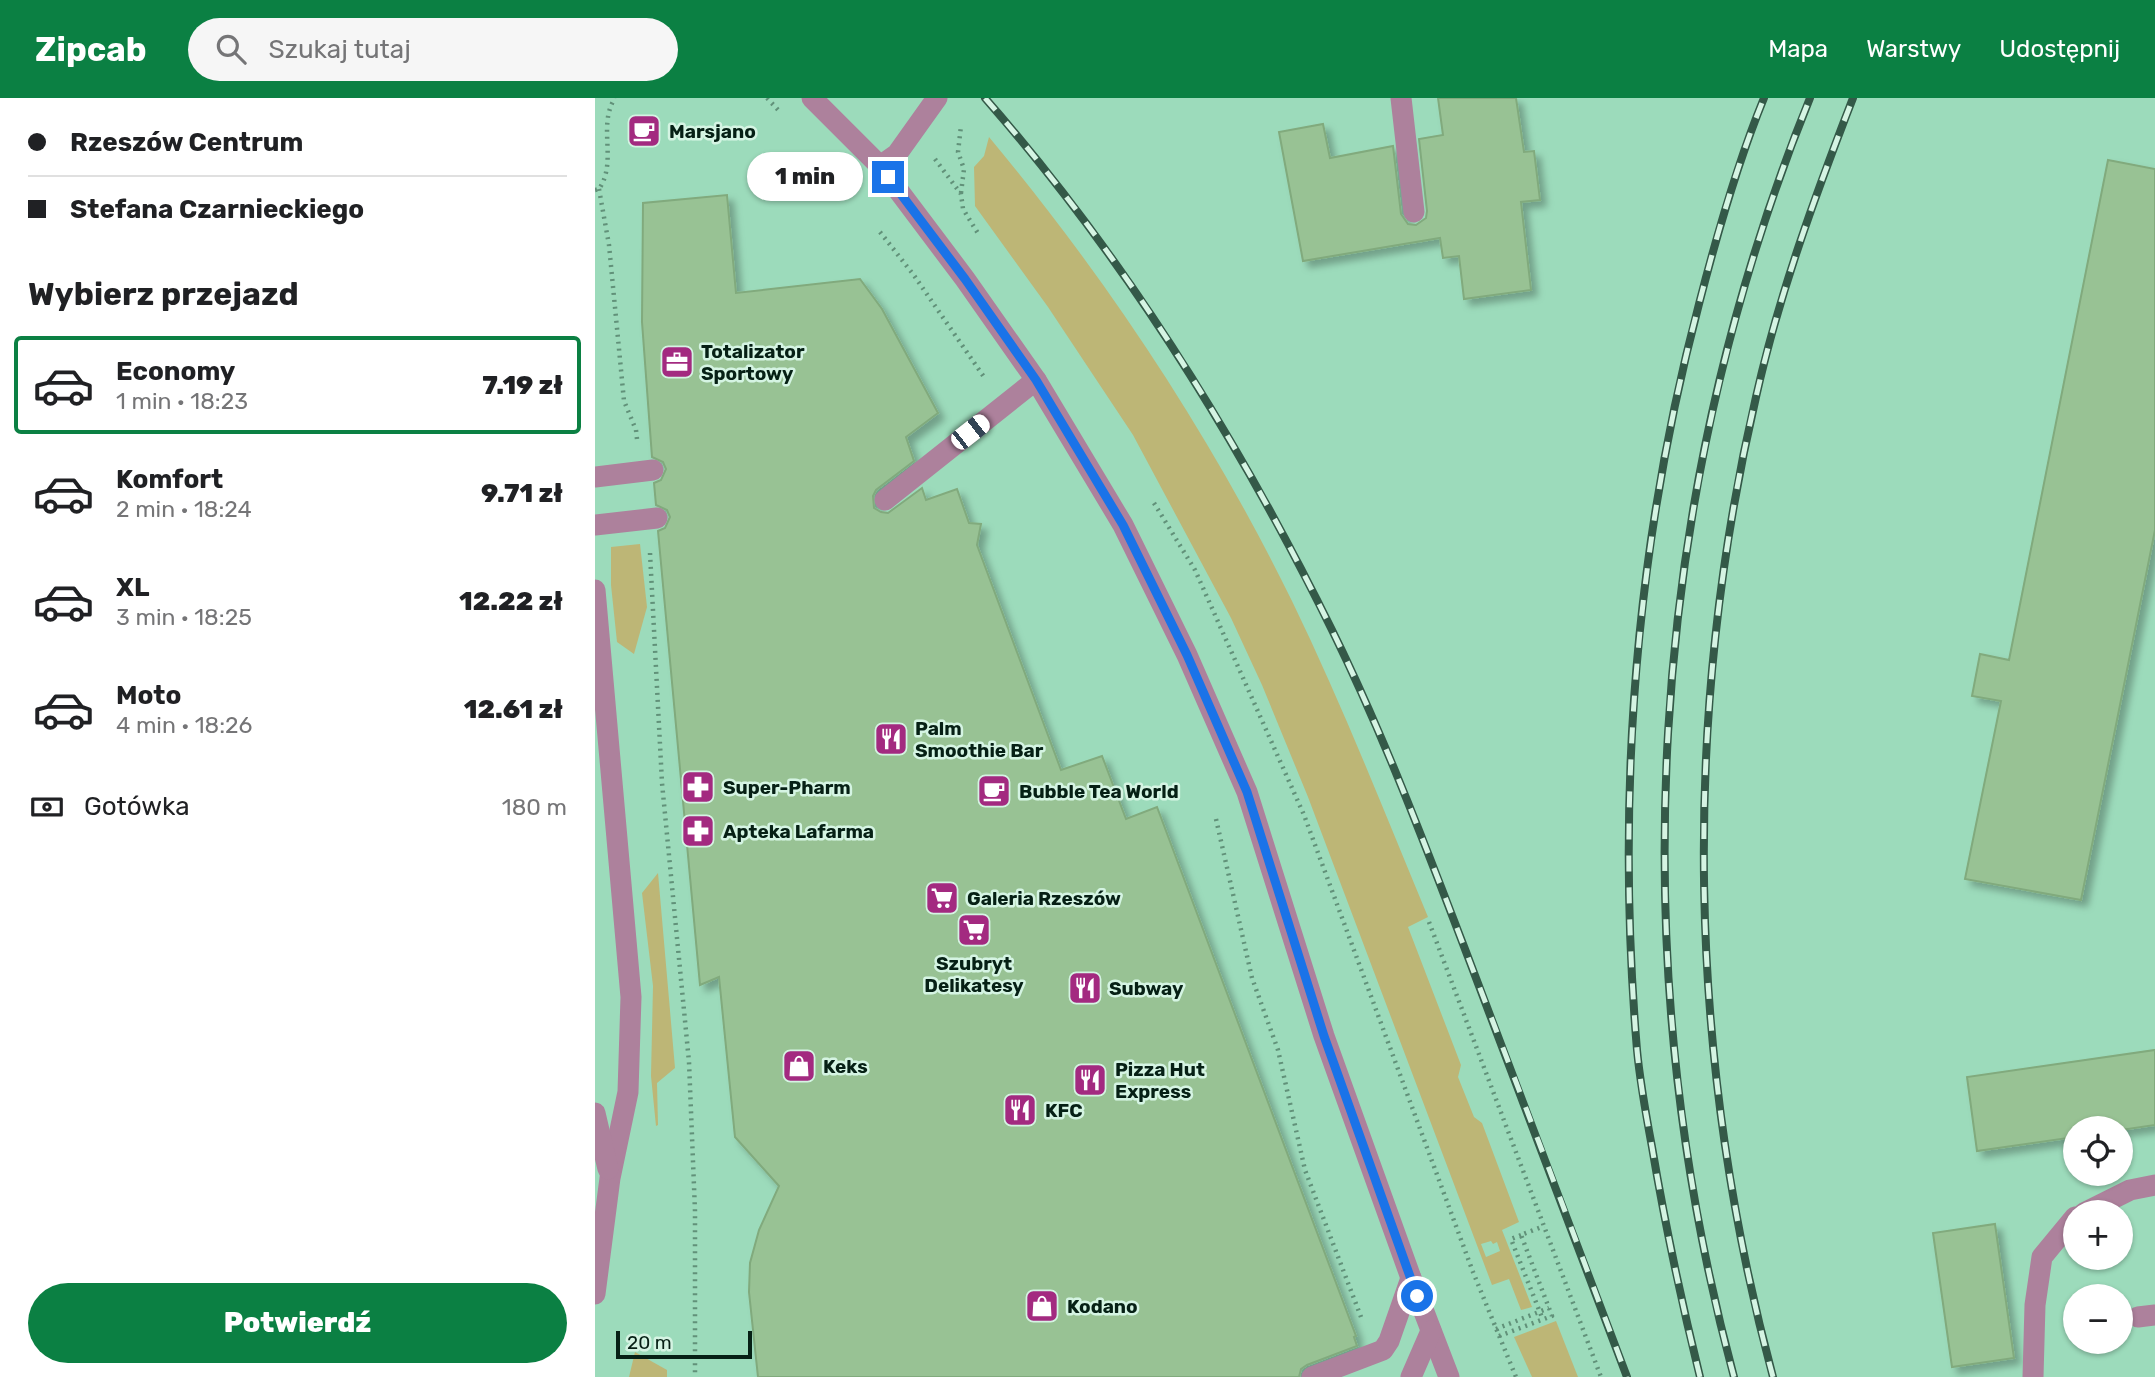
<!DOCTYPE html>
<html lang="pl">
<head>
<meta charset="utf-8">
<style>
  :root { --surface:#fff; --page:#f6f6f6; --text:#202124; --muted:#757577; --line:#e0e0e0; --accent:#0b8043 }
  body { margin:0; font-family:Rubik,sans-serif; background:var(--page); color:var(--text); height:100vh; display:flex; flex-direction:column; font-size:26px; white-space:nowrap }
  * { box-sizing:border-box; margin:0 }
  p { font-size:23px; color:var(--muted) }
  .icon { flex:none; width:38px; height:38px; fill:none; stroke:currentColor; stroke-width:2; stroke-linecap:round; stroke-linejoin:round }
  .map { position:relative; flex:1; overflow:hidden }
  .drawer { display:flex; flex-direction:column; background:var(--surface); width:595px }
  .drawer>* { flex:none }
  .top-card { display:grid; align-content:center; height:154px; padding:0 28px; background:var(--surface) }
  .fabs { position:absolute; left:1468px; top:1018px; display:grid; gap:14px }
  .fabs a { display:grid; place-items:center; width:70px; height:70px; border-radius:50%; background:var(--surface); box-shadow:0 2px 5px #0004; font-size:35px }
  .scale { position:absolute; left:21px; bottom:18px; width:136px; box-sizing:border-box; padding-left:7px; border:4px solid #062015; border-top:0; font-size:19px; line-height:24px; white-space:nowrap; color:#062015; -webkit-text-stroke:5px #d5f4e3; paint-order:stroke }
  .end { position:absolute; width:32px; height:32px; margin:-16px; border:9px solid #1a73e8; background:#fff; box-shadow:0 0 0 4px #fff }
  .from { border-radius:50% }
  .bubble { position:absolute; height:49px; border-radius:24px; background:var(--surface); box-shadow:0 2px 5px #0004; font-size:23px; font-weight:800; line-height:49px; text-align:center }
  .car { position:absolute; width:21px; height:42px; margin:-21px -10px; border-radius:9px; box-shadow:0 0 5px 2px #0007; background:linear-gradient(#fff 24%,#345 0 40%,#fff 0 76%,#345 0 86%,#fff 0) }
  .top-card b { display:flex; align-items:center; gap:24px; height:66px; font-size:26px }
  .top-card b+b { border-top:2px solid var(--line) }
  .top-card i { width:18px; height:18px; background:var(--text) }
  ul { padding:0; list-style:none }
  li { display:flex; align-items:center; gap:21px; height:98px; margin:0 14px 10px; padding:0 14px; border:4px solid transparent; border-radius:7px }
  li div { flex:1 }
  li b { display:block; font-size:26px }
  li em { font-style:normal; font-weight:800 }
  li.active { border-color:var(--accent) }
  li>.icon { width:63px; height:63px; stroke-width:1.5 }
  h2 { padding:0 28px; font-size:32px; line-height:84px }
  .pay { display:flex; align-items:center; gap:18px; height:77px; padding:0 28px; font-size:26px }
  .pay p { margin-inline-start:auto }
  .cta { display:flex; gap:14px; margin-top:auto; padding:14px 28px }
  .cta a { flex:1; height:80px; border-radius:42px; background:var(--accent); color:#fff; font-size:28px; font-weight:800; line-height:80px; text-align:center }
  header { display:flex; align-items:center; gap:42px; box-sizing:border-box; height:98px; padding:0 35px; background:var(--accent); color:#fff }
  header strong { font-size:33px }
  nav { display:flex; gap:38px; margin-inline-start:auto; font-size:24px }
  .search { width:490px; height:63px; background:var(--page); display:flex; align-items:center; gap:18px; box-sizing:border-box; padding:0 24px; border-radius:38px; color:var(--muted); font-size:26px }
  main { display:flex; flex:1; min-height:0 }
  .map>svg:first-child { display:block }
  .green { fill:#bdb676; fill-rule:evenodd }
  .building { fill:#98c294; stroke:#81aa7d; stroke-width:2; filter:url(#shadow) }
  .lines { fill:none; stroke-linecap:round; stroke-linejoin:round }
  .path { stroke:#619179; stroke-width:4.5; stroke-dasharray:2 5; stroke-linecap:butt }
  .minor { stroke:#ad819c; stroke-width:21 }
  .rail-casing { stroke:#345948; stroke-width:8 }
  .rail { stroke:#d5f4e3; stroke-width:5; stroke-dasharray:16; stroke-linecap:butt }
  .route { stroke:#1a73e8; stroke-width:9 }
  .labels { text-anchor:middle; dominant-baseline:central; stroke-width:5; stroke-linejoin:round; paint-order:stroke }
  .poi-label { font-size:19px; font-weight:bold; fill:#062015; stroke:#d5f4e3; text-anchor:start }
</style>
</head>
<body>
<header>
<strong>Zipcab</strong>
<div class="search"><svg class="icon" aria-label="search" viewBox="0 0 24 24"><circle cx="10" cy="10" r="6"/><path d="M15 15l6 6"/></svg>Szukaj tutaj</div>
<nav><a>Mapa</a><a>Warstwy</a><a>Udostępnij</a></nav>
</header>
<main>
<section class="drawer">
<div class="top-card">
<b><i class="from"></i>Rzeszów Centrum</b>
<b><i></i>Stefana Czarnieckiego</b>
</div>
<h2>Wybierz przejazd</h2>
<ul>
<li class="active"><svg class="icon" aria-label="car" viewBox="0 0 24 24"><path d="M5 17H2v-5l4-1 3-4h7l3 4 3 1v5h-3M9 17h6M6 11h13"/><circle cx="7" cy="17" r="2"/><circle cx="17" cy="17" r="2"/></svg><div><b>Economy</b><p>1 min · 18:23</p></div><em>7.19 zł</em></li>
<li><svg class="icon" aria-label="car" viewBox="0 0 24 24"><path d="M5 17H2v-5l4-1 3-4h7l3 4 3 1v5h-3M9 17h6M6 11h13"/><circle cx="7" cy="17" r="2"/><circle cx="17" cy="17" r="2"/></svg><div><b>Komfort</b><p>2 min · 18:24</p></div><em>9.71 zł</em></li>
<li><svg class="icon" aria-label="car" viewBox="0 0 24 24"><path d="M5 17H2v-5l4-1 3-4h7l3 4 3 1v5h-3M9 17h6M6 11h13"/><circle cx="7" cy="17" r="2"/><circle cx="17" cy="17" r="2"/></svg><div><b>XL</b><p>3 min · 18:25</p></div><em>12.22 zł</em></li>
<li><svg class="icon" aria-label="car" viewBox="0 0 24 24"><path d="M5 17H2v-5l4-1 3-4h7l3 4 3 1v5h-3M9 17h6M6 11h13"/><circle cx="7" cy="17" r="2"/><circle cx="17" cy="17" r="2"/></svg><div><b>Moto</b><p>4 min · 18:26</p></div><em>12.61 zł</em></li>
</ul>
<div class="pay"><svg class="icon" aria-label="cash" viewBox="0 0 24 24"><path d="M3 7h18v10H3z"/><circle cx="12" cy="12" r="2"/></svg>Gotówka<p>180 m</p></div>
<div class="cta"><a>Potwierdź</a></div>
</section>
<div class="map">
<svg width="1560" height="1279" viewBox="0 0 1560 1279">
  <defs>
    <filter id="shadow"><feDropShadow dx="6" dy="6" stdDeviation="3.5" flood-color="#0004"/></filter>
  </defs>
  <rect width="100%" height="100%" fill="#9cdbbb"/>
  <!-- green -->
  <g class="green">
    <path d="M394 39C513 182 615 336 697 503 747 606 789 713 833 819L813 829 866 967 863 979 879 1019 887 1025 924 1124 907 1132 937 1209 926 1212 914 1181 897 1187 713 699 667 587 636 520 538 337 453 209 380 108 379 69 389 58ZM896 1143 898 1146 902 1144 905 1153 891 1159 886 1146Z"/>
    <path d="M45 446 52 509 39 556 22 544 16 487V449Z"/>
    <path d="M63 775 80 970 62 985 63 1027 61 1028 56 978 58 888 47 795Z"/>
    <path d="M961 1223 983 1279H937L919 1239Z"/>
    <path d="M40 1254 72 1272V1279H34Z"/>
  </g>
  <!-- building -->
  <g class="building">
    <path d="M843 0H921L929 54 939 53 945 102 926 104 936 192 869 201 864 158 848 160 845 140 708 163 684 34 728 26 735 60 798 48 806 116 813 126 821 127 831 120 832 113 824 41 848 37Z"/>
    <path d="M1513 62 1560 71V432L1486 802 1370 781 1406 603 1377 598 1385 556 1414 562Z"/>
    <path d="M132 97 141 195 265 181 287 211 343 315 311 339 319 363 281 392 278 398 279 410 286 414 293 415 327 390 331 402 362 391 374 425 386 426 382 447 466 672 507 658 531 721 562 709 761 1238 759 1239 762 1248 712 1267 706 1271 704 1279H163L154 1194 155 1165 164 1132 184 1088 140 1039 124 879 105 887 63 433 70 430 75 419 72 412 61 407 59 385 66 382 71 371 68 364 57 359 47 224 48 105Z"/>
    <path d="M1560 952V1027L1526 1032 1480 1031V1039L1382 1053 1372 979Z"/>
    <path d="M1400 1126 1419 1260 1357 1269 1338 1135Z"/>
  </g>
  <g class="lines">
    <!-- path -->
    <g class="path">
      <path d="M172 0 185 14"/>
      <path d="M340 61 366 96 368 111 384 137"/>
      <path d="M4 91 14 147 29 303 41 332 42 341"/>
      <path d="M0 92 4 91C23 63 2 28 20 0"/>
      <path d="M366 95 369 71 363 54 366 28"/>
      <path d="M285 134 318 176 389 279"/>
      <path d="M559 405 600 472 709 717 878 1174 921 1279"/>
      <path d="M55 455 67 685 94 964 100 1113V1279"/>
      <path d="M621 721 657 880 683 952 710 1072 766 1219"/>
      <path d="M834 824 1006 1279"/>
      <path d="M926 1137 916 1141 948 1222"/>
      <path d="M901 1231 954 1210"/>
      <path d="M904 1238 957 1218 926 1137 949 1128"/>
    </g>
    <!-- minor -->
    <g class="minor">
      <path d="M217 0 285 68 370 181 441 282 528 427 592 557 652 694 729 938 816 1180 854 1279"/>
      <path d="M806 0 819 114"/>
      <path d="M285 68 302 56 342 0"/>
      <path d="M0 379 58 372"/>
      <path d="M290 402 441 282"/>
      <path d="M0 427 62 420"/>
      <path d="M0 492 36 899 33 994 15 1080 0 1196"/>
      <path d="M0 1015 13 1071"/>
      <path d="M1489 1115 1535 1092 1560 1087"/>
      <path d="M1543 1219 1560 1217"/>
      <path d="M717 1279 788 1252 794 1243 816 1180"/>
      <path d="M816 1279 836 1233"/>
      <path d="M1438 1279 1440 1207 1447 1159 1480 1119"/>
    </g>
    <defs>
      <g id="rail">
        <path d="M390 0C531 161 643 341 737 532 789 638 831 749 873 859 927 999 980 1139 1032 1279"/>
        <path d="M1105 1279C1086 1202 1070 1126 1057 1049 1051 1017 1045 984 1042 952 1021 701 1040 449 1104 206 1122 136 1142 66 1169 0"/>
        <path d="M1139 1279C1026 859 1051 404 1215 0"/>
        <path d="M1178 1279C1092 959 1086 622 1161 299 1184 196 1220 98 1258 0"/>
      </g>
    </defs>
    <!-- rail casing -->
    <use href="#rail" class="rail-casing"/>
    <!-- rail -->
    <use href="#rail" class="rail"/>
  </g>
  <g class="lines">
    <!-- route -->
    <path class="route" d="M293 79 370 181 441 282 528 427 592 557 652 694 729 938 822 1198"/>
  </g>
  <!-- icons -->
  <defs>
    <symbol id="cafe-square" viewBox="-11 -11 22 22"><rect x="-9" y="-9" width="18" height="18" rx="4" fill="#a32a80" stroke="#d5f4e3"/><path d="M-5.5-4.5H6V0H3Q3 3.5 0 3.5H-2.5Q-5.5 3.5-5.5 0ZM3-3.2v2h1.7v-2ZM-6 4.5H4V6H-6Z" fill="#fff"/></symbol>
    <symbol id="office-square" viewBox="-11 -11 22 22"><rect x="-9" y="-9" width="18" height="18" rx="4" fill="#a32a80" stroke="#d5f4e3"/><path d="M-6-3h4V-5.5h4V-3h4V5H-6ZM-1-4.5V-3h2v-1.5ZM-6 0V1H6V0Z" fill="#fff"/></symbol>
    <symbol id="restaurant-square" viewBox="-11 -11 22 22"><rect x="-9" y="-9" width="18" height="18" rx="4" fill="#a32a80" stroke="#d5f4e3"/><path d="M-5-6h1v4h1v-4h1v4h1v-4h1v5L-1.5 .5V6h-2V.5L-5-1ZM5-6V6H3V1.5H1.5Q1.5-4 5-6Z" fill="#fff"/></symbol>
    <symbol id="pharmacy-square" viewBox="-11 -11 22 22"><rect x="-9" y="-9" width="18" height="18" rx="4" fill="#a32a80" stroke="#d5f4e3"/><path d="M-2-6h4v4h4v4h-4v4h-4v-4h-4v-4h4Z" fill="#fff"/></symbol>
    <symbol id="supermarket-square" viewBox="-11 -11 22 22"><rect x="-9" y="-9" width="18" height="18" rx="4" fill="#a32a80" stroke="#d5f4e3"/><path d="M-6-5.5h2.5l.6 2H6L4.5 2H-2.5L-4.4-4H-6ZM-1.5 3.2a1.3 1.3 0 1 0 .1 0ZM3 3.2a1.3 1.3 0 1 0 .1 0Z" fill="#fff"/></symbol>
    <symbol id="shop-square" viewBox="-11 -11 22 22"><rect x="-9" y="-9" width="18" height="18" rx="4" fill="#a32a80" stroke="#d5f4e3"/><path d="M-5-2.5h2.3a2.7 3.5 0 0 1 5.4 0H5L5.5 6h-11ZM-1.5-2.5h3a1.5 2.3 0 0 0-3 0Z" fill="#fff"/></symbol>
  </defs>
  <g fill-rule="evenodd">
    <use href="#cafe-square" x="30" y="14" width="38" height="38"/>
    <use href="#office-square" x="63" y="245" width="38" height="38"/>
    <use href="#restaurant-square" x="277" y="622" width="38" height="38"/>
    <use href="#pharmacy-square" x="84" y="670" width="38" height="38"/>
    <use href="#cafe-square" x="380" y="674" width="38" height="38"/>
    <use href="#pharmacy-square" x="84" y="714" width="38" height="38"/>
    <use href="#supermarket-square" x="328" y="781" width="38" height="38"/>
    <use href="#supermarket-square" x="360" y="813" width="38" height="38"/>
    <use href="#restaurant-square" x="471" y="871" width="38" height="38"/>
    <use href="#shop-square" x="185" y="949" width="38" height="38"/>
    <use href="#restaurant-square" x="476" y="963" width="38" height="38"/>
    <use href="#restaurant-square" x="406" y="993" width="38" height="38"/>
    <use href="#shop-square" x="428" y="1189" width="38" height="38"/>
  </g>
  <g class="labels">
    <!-- poi labels -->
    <g class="poi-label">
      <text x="74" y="33">Marsjano</text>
      <text x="106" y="253">Totalizator<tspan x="106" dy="22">Sportowy</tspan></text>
      <text x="320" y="630">Palm<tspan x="320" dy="22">Smoothie Bar</tspan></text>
      <text x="128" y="689">Super-Pharm</text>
      <text x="424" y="693">Bubble Tea World</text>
      <text x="128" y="733">Apteka Lafarma</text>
      <text x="372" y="800">Galeria Rzeszów</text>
      <text x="379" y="865" text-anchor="middle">Szubryt<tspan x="379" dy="22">Delikatesy</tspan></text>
      <text x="514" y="890">Subway</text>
      <text x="228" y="968">Keks</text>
      <text x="520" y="971">Pizza Hut<tspan x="520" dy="22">Express</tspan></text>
      <text x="450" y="1012">KFC</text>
      <text x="472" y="1208">Kodano</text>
    </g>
  </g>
</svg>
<div class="fabs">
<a><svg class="icon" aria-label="locate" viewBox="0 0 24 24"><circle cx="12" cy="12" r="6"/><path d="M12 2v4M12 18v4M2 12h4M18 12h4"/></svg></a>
<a>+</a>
<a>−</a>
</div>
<div class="scale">20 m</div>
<i class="end from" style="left:822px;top:1198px"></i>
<i class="end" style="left:293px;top:79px"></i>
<div class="bubble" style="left:152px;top:54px;width:116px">1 min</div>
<i class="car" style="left:375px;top:334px;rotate:52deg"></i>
</div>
</main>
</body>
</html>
